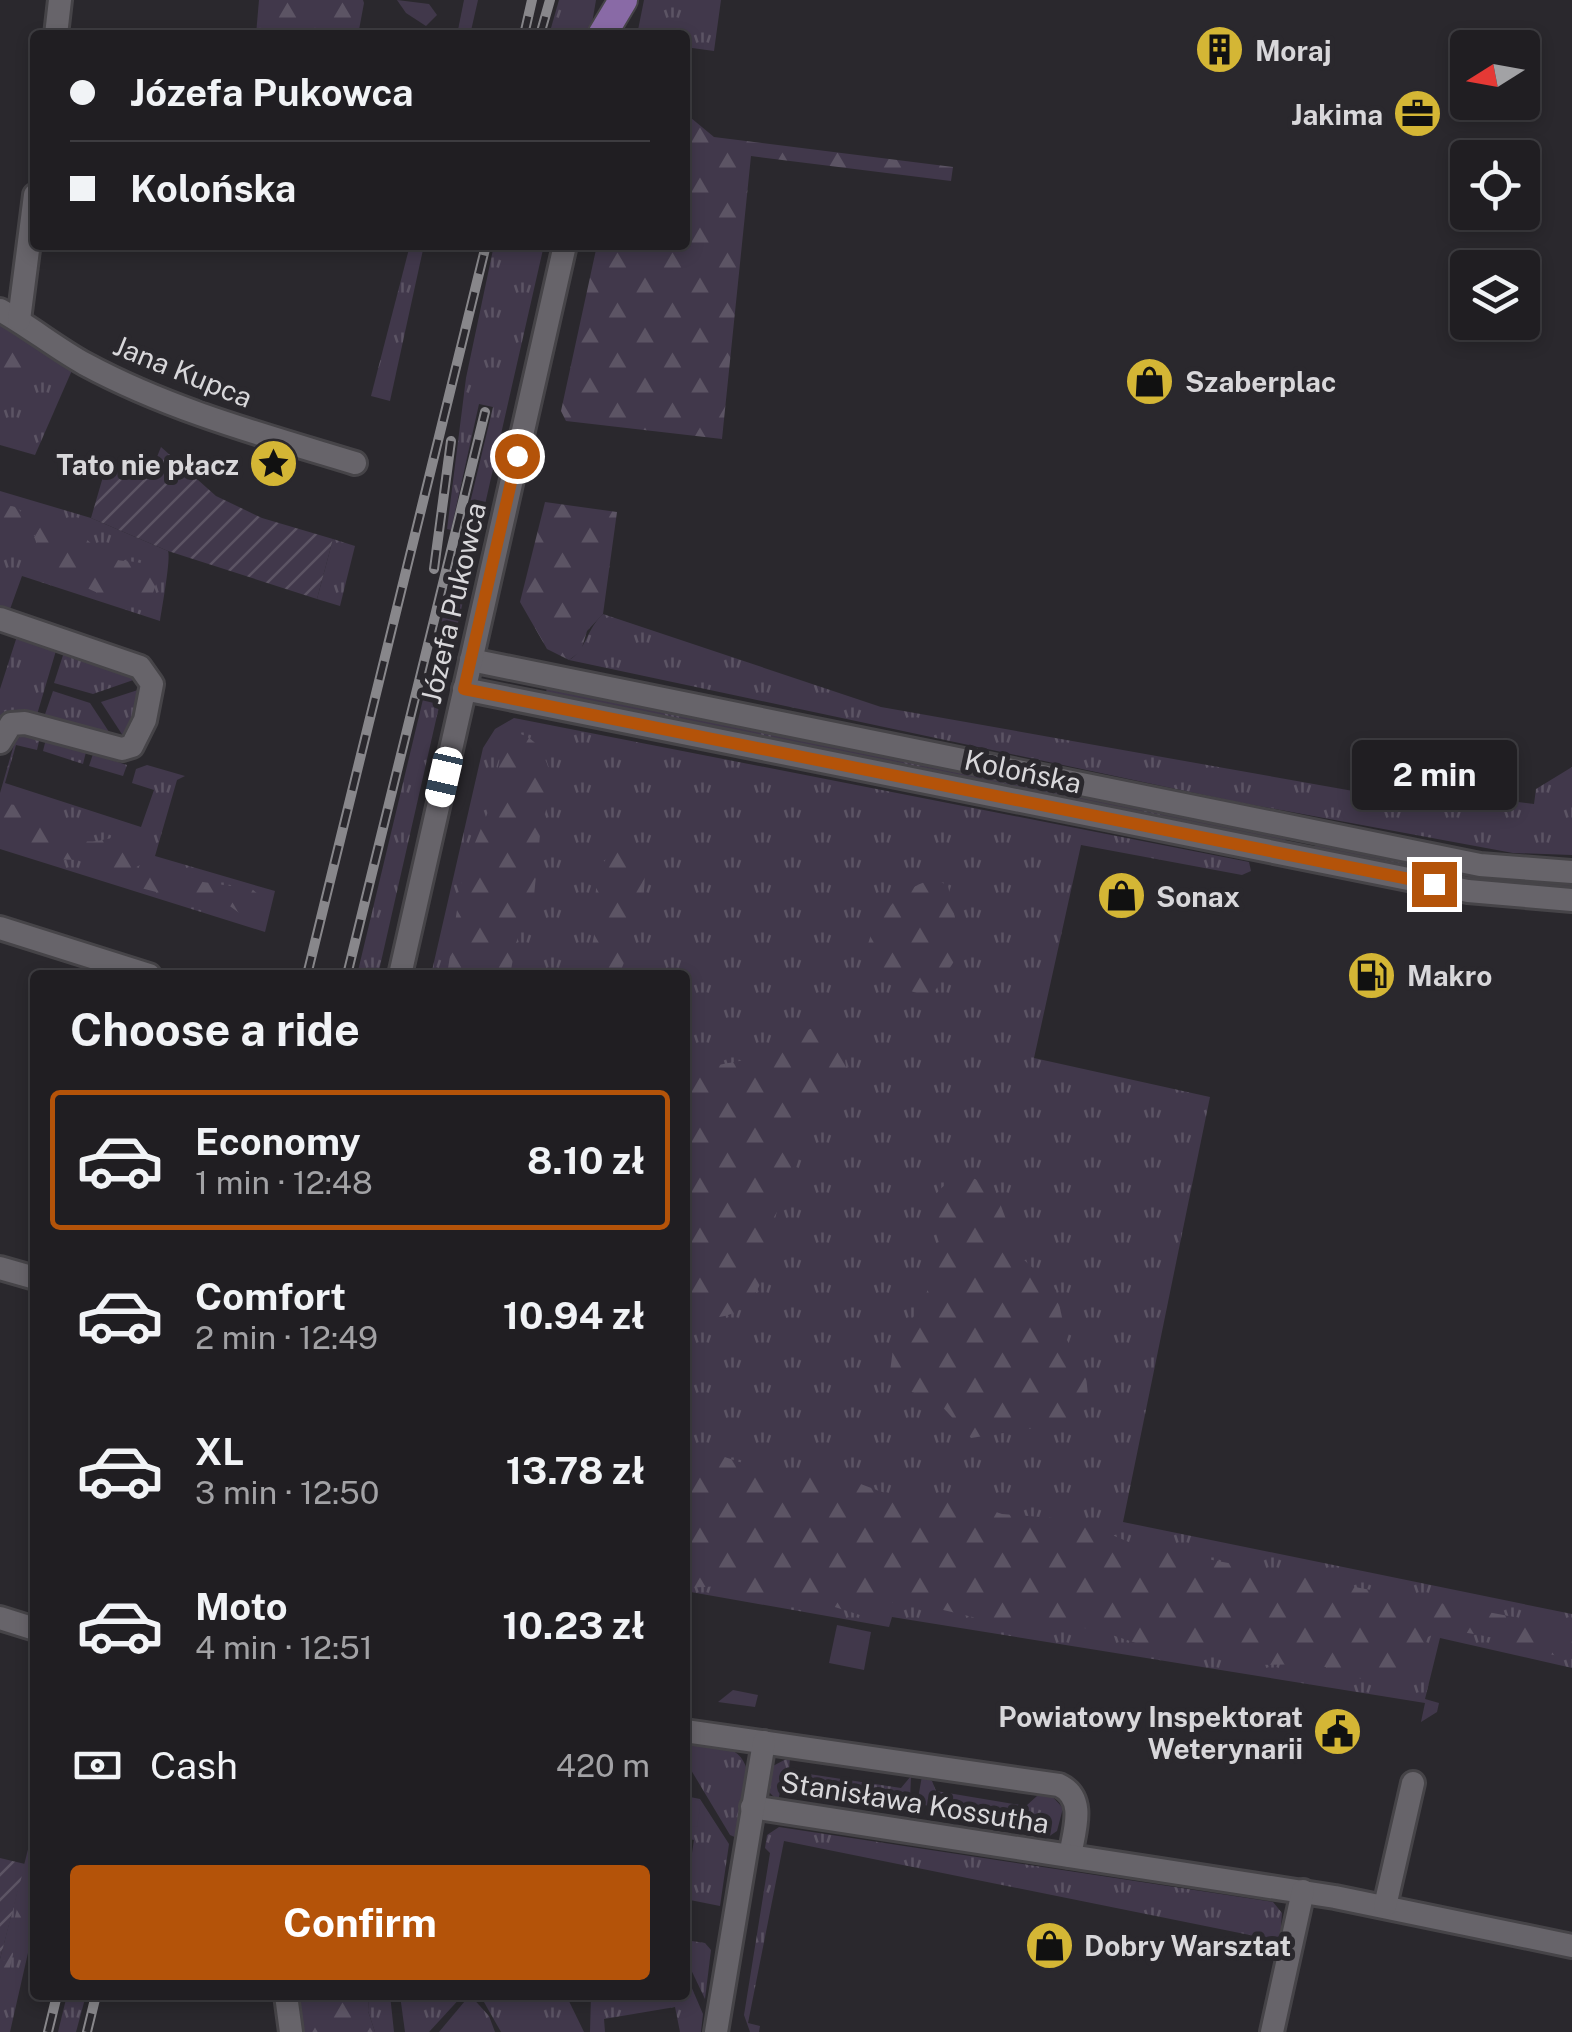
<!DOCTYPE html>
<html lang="en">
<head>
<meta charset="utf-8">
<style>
  :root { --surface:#201e22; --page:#28272a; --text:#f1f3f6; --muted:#a2a2a5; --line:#3d3c40; --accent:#b45309 }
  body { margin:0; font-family:"Public Sans",sans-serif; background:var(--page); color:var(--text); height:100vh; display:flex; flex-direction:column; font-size:38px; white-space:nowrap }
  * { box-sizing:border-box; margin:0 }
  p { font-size:32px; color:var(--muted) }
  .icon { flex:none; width:55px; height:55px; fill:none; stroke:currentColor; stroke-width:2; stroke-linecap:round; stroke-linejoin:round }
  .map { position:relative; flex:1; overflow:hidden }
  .drawer { position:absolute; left:30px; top:970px; width:660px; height:1030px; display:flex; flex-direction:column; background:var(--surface); border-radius:10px; box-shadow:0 5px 15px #0003,0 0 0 2px var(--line) }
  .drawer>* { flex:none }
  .hud { position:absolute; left:30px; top:30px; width:660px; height:220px; border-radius:10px; box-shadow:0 5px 15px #0003,0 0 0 2px var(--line); display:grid; align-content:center; height:220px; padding:0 40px; background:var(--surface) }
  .needle { width:65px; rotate:259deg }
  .tools { position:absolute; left:1450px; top:30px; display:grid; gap:20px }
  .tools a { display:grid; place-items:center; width:90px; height:90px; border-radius:10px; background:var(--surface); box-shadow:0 5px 15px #0003,0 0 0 2px var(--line); font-size:50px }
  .end { position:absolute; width:45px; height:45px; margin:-22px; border:12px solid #b45309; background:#fff; box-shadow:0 0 0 5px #fff }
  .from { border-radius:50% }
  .bubble { position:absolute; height:70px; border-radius:10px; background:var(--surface); box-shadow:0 5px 15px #0003,0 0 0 2px var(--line); font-size:32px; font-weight:700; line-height:70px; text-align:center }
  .car { position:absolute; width:30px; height:60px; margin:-30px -15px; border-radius:12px; box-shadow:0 0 8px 2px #0007; background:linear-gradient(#fff 24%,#345 0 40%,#fff 0 76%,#345 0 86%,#fff 0) }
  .hud b { display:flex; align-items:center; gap:35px; height:95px; font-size:38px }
  .hud b+b { border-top:2px solid var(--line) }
  .hud i { width:25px; height:25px; background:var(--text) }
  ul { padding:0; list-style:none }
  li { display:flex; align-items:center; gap:30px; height:140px; margin:0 20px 15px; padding:0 20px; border:5px solid transparent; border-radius:10px }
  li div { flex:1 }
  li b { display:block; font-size:38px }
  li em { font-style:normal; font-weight:700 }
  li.active { border-color:var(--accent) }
  li>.icon { width:90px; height:90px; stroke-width:1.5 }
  h2 { padding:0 40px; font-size:45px; line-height:120px }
  .pay { display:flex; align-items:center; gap:25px; height:110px; padding:0 40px; font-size:38px }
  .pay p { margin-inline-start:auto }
  .cta { display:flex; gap:20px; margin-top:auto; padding:20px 40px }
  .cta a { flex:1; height:115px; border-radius:10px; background:var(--accent); color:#fff; font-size:40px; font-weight:700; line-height:115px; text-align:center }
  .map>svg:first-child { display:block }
  .grass { fill:url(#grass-tufts) }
  .forest { fill:url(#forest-firs) }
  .park { fill:#41384b }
  .garden { fill:url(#garden-furrows) }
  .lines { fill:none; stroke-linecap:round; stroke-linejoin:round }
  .minor-casing { stroke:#464448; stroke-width:28 }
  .major-casing { stroke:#464448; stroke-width:32 }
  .minor { stroke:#67646a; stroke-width:22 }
  .major { stroke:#896aa6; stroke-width:28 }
  .rail-casing { stroke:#88878b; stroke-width:10 }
  .rail { stroke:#2a282d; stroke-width:6; stroke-dasharray:19; stroke-linecap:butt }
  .route { stroke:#b45309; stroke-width:12 }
  .labels { text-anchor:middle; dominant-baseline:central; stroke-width:10; stroke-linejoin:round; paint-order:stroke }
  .poi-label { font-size:28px; font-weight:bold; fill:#d8d7da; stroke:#2a282d; text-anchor:start }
  .street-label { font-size:28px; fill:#d8d7da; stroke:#2a282d }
</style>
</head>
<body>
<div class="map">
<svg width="1572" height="2032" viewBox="0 0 1572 2032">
  <defs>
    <pattern id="grass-tufts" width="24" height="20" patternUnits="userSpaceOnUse" patternTransform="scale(2.5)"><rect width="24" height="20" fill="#41384b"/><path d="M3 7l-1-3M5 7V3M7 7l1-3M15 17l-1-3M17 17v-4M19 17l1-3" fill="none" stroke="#5c5464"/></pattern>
    <pattern id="forest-firs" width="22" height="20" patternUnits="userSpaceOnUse" patternTransform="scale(2.5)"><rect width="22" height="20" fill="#41384b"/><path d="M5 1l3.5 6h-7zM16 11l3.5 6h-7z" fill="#5c5464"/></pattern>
    <pattern id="garden-furrows" width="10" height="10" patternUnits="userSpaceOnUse" patternTransform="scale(2.5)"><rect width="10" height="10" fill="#41384b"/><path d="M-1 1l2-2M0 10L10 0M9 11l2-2" fill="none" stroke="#5c5464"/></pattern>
  </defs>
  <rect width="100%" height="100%" fill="#2a282d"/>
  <!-- grass -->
  <g class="grass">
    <path d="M464 0H478L470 35H457Z"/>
    <path d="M559 0H596L590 35H549Z"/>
    <path d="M644 0H721L714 51 685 47V35H637Z"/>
    <path d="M410 245H424L390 401 371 396Z"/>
    <path d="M494 245H544L378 975H357L493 407 479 404 451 530 447 529 466 378Z"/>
    <path d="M0 320 73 368 35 455 0 445Z"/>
    <path d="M0 491 91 518 168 551C171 558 162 608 160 621L22 576 9 612 0 609Z"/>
    <path d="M333 539 355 546 340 606 317 599Z"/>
    <path d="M603 614 881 707 1449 808 1453 794 1534 804 1536 789 1572 767V855L1513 853 1237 802 569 660C586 651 587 628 603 614Z"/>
    <path d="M19 630 58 644 36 718 14 711 0 717V689Z"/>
    <path d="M66 646 142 677 93 694 54 683Z"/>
    <path d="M547 687 1286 837 1287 838 1282 843 546 693Z"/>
    <path d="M144 688 127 742 101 702Z"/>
    <path d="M53 691 90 703 117 744 42 723Z"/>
    <path d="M514 718 1249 862 1251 871 1242 875 1081 845 1034 1058 1210 1097 1123 1522 1572 1614V1668L1440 1638 1425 1699 1439 1703 1437 1712 1421 1722 1425 1703 892 1617 889 1627 685 1591V975H431L483 748 495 729Z"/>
    <path d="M22 735 40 737 37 750 16 745 5 783 141 827 154 790 132 783 136 769 147 765 185 776 177 780 155 856 275 891 265 932 0 849V793L15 741Z"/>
    <path d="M46 739 86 752 83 764 43 751Z"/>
    <path d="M93 754 127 765 123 776 89 766Z"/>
    <path d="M1316 845 1423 864 1440 874 1311 848Z"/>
    <path d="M1467 874 1572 883V889L1471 880Z"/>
    <path d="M733 1690 758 1695 755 1707 718 1702Z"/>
    <path d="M685 1742C710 1745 740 1742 747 1770L737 1838 730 1835 685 1760Z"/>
    <path d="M790 1757 789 1771 901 1788 911 1776 910 1801 782 1783 778 1801 768 1791 771 1767Z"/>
    <path d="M922 1776 932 1781 936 1791 1026 1806 1037 1796 1050 1794 1063 1808 1057 1831 1048 1837 1029 1834V1821L917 1804Z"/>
    <path d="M685 1796 700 1799 729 1844 720 1906 685 1899 694 1840 685 1838Z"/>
    <path d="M35 1822V1922L10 2032H0V1959Z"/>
    <path d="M779 1827 1273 1902 1282 1913 1280 1941 784 1841 748 2023 760 2026 759 2032H750L744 2015 770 1853 765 1848 767 1835Z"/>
    <path d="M685 1940 705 1943 711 1950 705 1999 685 1957Z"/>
    <path d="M685 1972 703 2014 701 2032H680L675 2007 604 2019 605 2032H590L591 1995H685Z"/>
    <path d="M67 1995H86L76 2032H58Z"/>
    <path d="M369 1995H390L394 2032H375L368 2011Z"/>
    <path d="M400 1995H463L429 2032H405Z"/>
    <path d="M470 1995 489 2016 495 2032H439Z"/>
    <path d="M480 1995H566L584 2032H501Z"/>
  </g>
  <!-- forest -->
  <g class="forest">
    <path d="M259 0H363L364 3 358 35H256Z"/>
    <path d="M397 0 429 4 437 15 426 26 406 13Z"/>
    <path d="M685 113 714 137 953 167 951 181 751 156 722 439 566 421 561 411 597 245H685Z"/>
    <path d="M0 332 32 352 30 377 14 383 0 378Z"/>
    <path d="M545 502 617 512 603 614 587 631 581 651 569 660 547 649 520 602Z"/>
    <circle cx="10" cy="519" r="13"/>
    <path d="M53 521C81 525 84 541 105 555 125 568 148 552 157 581L151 599C128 612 75 584 57 570 48 563 41 546 34 537L42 524Z"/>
    <path d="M516 733C540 737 549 763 552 785L540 835 534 896 516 943 510 975H447L463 871 488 812 503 744Z"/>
    <path d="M6 804 28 806 81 841C105 845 123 826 144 847V863L117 877 77 860 50 859 34 846 12 845 0 834V816Z"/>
    <path d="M637 846C657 878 633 943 619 975H585C588 962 592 949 594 935 598 901 586 847 637 846Z"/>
    <path d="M154 865 189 880 252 889 265 900 262 923H253L227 904 198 903 141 888 140 875Z"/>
    <path d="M936 879 948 886 962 949 933 994C907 999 874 969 868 944 876 914 906 884 936 879Z"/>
    <path d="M820 1027 843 1039 847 1077C836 1104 809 1098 797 1121 796 1131 799 1142 798 1152 794 1175 780 1195 775 1219 766 1268 764 1326 694 1317L685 1311V1079C709 1061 735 1066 761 1054 782 1045 797 1030 820 1027Z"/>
    <path d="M966 1176 993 1185 1020 1256 1056 1290 1067 1340 1086 1376 1089 1405 1061 1424 971 1438 937 1401 906 1390 890 1372 894 1341C909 1333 940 1270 941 1253 942 1216 914 1191 966 1176Z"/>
    <path d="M685 1451 713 1453 763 1470 826 1471 890 1495 939 1493 1002 1514 1077 1520 1138 1546 1572 1628V1659C1537 1654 1455 1617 1425 1639L1409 1680 1383 1686 1316 1664 1250 1665 1212 1647 1157 1650 1094 1629 981 1619 914 1603H889L863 1616 816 1601 762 1598 722 1586 685 1588Z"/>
    <path d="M35 1837V1863L0 2009V1977Z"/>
    <path d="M298 1995H369L368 2011 375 2032H304Z"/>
  </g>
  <!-- park -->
  <g class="park">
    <path d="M837 1625 871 1632 864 1670 829 1663Z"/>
    <path d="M685 1798 701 1801 697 1827 685 1825Z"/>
  </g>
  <!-- garden -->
  <g class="garden">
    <path d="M161 447 216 496 262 518 333 539 317 599 168 551 91 518 107 463 148 479Z"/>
    <path d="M0 1858 25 1864 0 1959Z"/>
  </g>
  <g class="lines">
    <defs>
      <g id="minor">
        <path d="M56 35 60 0"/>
        <path d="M0 310C29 326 56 348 85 364 170 410 263 435 355 463"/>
        <path d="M19 320 35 195"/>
        <path d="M0 619 140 667 152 684 145 720 132 746 122 749 25 723 11 724 0 742"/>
        <path d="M471 660 1480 865 1572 872"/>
        <path d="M464 689 1468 891 1572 900"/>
        <path d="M0 928 149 975"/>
        <path d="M400 975 565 245"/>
        <path d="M0 1268 35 1278"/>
        <path d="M0 1618 35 1629"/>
        <path d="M685 1731 1059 1785C1087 1798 1074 1831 1070 1856"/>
        <path d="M752 1807 1335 1897 1572 1946"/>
        <path d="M1385 1906 1413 1783"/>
        <path d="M286 1995 291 2032"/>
        <path d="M716 2032 764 1742"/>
        <path d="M1272 2032 1303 1891"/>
      </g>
      <path id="major" d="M602 35 623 0"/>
    </defs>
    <!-- minor casing -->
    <use href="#minor" class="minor-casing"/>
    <!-- major casing -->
    <use href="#major" class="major-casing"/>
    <!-- minor -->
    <use href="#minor" class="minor"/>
    <!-- major -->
    <use href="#major" class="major"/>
    <defs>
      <g id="rail">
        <path d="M524 35 532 0"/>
        <path d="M540 35 550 0"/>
        <path d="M434 569 451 441"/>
        <path d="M307 975 486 245"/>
        <path d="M347 975 485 412"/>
        <path d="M48 2032 57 1995"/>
        <path d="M87 2032 96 1995"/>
      </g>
    </defs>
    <!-- rail casing -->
    <use href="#rail" class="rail-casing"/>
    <!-- rail -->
    <use href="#rail" class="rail"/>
  </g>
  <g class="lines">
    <!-- route -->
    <path class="route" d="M517 456 464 689 1434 884"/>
  </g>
  <!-- icons -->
  <defs>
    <symbol id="building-disc" viewBox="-11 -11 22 22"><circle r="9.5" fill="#d4b635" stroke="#2a282d"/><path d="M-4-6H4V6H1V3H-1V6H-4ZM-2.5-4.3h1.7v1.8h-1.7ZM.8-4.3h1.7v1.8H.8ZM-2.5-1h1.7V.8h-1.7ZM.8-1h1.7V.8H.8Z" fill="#111"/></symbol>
    <symbol id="office-disc" viewBox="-11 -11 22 22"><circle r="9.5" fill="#d4b635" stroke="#2a282d"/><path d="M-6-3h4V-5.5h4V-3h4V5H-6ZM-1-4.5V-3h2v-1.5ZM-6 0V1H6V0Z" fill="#111"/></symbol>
    <symbol id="shop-disc" viewBox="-11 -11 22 22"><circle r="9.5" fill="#d4b635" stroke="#2a282d"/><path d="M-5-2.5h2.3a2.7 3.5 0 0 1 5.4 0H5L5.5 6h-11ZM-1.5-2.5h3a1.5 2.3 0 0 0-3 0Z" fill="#111"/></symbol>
    <symbol id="sight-disc" viewBox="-11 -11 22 22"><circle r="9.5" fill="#d4b635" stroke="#2a282d"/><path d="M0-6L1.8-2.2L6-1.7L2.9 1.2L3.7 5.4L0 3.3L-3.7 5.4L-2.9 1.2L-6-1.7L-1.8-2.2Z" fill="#111"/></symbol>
    <symbol id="fuel-disc" viewBox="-11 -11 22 22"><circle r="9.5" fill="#d4b635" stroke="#2a282d"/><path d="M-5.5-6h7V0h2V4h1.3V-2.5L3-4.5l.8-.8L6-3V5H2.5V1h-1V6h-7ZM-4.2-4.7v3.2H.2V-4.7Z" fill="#111"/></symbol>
    <symbol id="civic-disc" viewBox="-11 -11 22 22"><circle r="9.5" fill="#d4b635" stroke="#2a282d"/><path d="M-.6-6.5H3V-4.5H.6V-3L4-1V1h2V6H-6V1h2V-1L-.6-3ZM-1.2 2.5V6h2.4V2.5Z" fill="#111"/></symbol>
  </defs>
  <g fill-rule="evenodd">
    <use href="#building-disc" x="1192" y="22" width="55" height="55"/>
    <use href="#office-disc" x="1390" y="86" width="55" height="55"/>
    <use href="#shop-disc" x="1122" y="354" width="55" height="55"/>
    <use href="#sight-disc" x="246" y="436" width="55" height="55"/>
    <use href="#shop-disc" x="1094" y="868" width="55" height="55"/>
    <use href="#fuel-disc" x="1344" y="948" width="55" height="55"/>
    <use href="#civic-disc" x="1310" y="1704" width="55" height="55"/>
    <use href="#shop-disc" x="1022" y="1918" width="55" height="55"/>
  </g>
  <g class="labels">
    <!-- poi labels -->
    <g class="poi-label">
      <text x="1255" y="50">Moraj</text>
      <text x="1383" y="114" text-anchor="end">Jakima</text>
      <text x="1185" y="381">Szaberplac</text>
      <text x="239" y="464" text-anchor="end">Tato nie płacz</text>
      <text x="1156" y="896">Sonax</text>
      <text x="1407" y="975">Makro</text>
      <text x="1303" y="1716" text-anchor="end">Powiatowy Inspektorat<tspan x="1303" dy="32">Weterynarii</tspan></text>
      <text x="1084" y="1945">Dobry Warsztat</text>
    </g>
    <!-- street labels -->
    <g class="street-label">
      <text transform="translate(183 371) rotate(22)">Jana Kupca</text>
      <text transform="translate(453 603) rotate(-77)">Józefa Pukowca</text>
      <text transform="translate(1023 771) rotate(12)">Kolońska</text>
      <text transform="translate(915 1802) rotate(9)">Stanisława Kossutha</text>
    </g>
  </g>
</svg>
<div class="tools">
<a><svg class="needle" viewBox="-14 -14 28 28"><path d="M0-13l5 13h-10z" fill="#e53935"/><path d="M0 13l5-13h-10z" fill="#a2a2a5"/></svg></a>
<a><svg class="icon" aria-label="locate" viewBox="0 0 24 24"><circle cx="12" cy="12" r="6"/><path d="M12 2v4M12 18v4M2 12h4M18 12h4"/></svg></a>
<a><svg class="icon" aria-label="layers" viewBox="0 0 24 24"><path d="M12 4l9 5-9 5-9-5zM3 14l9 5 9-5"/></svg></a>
</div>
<i class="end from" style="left:517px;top:456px"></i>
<i class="end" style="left:1434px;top:884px"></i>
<div class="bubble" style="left:1352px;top:740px;width:165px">2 min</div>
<i class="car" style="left:444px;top:777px;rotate:193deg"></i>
<div class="hud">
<b><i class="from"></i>Józefa Pukowca</b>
<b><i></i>Kolońska</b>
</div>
<section class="drawer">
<h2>Choose a ride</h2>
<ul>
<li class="active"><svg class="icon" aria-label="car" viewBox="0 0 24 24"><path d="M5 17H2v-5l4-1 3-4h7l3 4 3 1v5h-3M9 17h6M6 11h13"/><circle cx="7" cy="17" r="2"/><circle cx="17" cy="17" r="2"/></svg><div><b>Economy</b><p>1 min · 12:48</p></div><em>8.10 zł</em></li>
<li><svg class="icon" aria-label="car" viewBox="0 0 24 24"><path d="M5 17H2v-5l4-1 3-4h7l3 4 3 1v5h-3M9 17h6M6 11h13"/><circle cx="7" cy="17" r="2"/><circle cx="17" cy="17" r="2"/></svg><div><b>Comfort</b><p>2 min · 12:49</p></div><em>10.94 zł</em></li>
<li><svg class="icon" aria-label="car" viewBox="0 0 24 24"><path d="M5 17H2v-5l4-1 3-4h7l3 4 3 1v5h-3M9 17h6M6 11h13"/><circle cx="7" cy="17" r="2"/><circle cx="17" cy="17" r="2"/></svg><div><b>XL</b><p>3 min · 12:50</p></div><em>13.78 zł</em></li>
<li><svg class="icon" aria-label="car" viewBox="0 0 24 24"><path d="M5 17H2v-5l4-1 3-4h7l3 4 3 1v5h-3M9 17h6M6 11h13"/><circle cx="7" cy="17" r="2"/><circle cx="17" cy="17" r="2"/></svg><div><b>Moto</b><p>4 min · 12:51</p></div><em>10.23 zł</em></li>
</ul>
<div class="pay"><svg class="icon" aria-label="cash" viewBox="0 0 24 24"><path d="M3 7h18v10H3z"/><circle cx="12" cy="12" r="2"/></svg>Cash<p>420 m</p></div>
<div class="cta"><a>Confirm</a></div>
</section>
</div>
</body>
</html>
